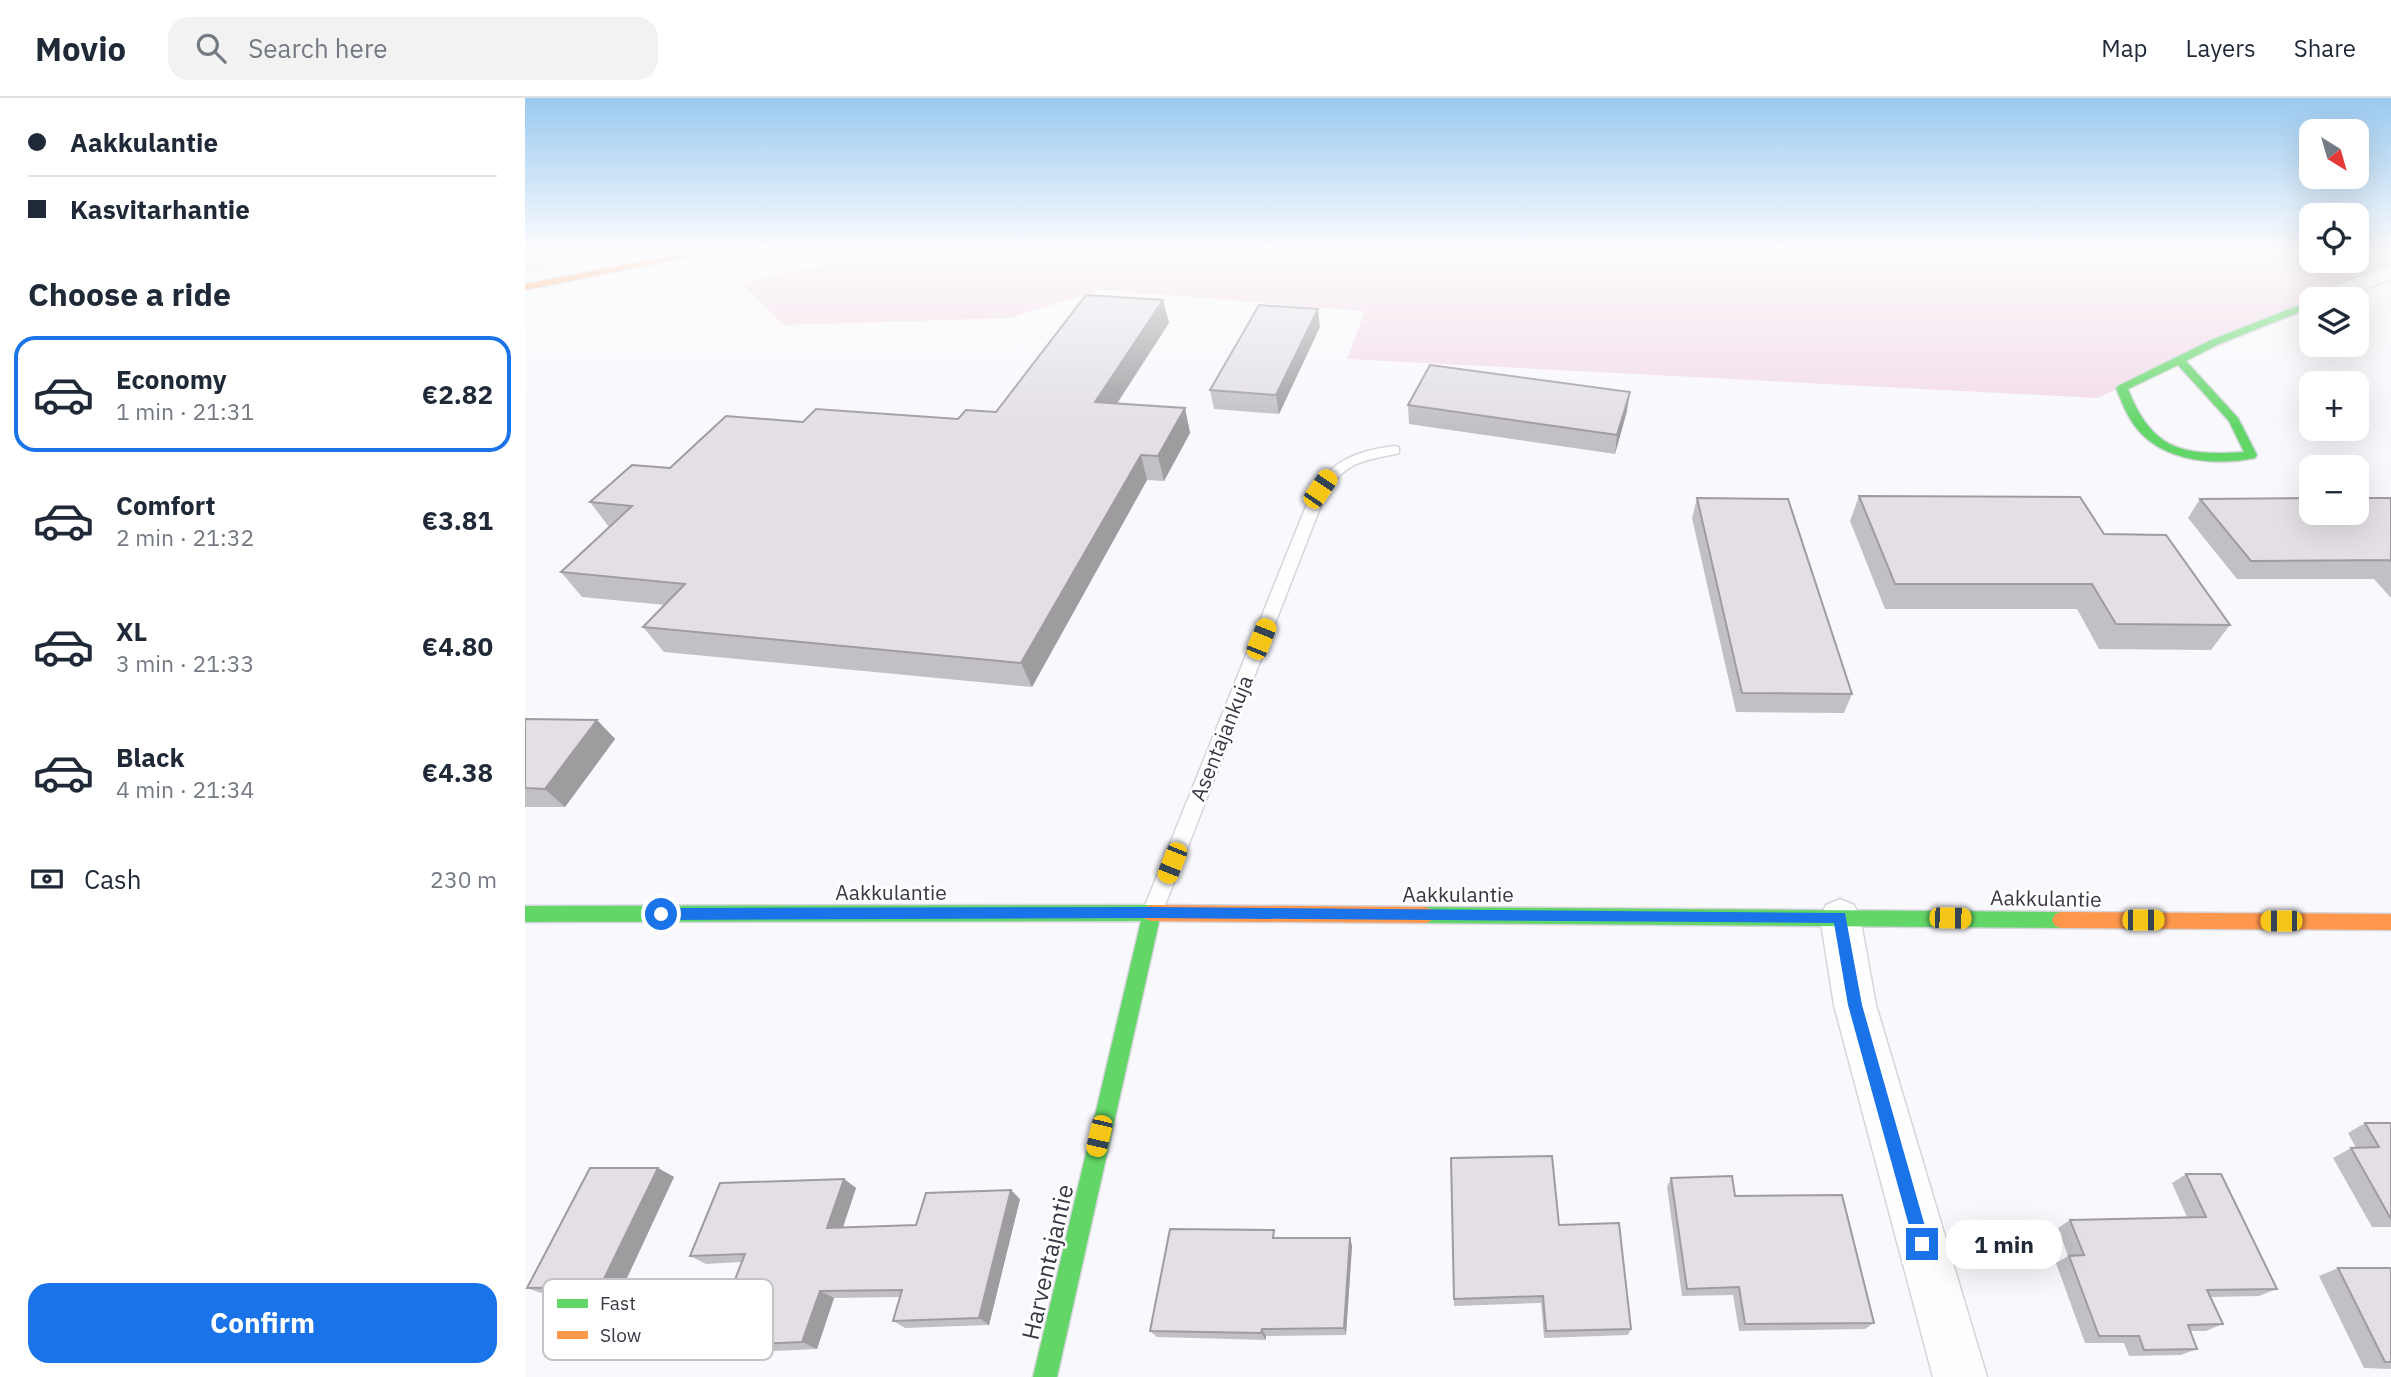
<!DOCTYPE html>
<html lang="en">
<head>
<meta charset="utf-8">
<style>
  :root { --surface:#fff; --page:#f2f2f3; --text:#1f2937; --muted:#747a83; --line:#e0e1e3; --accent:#1a73e8 }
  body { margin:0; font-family:"IBM Plex Sans",sans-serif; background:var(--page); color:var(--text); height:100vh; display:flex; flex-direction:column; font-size:26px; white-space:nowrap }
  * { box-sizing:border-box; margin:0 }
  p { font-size:23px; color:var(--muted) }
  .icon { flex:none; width:38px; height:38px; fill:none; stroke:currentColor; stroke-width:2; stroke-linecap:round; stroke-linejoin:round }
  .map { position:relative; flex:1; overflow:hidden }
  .panel { display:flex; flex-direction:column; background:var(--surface); width:525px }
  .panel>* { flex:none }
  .top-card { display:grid; align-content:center; height:154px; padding:0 28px; background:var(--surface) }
  .needle { width:46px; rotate:143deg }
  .tools { position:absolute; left:1774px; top:21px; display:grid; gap:14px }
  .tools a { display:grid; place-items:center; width:70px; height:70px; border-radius:14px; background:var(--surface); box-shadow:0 7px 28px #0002; font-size:35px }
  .end { position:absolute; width:32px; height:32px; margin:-16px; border:9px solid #1a73e8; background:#fff; box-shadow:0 0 0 4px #fff }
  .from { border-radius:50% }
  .bubble { position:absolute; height:49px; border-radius:21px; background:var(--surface); box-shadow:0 7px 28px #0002; font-size:23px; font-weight:700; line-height:49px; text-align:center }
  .car { position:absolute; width:21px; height:42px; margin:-21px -10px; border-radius:9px; box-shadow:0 0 5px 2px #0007; background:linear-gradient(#f5c518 24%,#345 0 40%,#f5c518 0 76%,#345 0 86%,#f5c518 0) }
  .top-card b { display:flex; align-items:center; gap:24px; height:66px; font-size:26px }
  .top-card b+b { border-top:2px solid var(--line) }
  .top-card i { width:18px; height:18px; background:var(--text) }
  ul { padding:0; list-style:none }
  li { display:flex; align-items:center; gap:21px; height:116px; margin:0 14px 10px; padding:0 14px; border:4px solid transparent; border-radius:21px }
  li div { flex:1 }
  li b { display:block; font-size:26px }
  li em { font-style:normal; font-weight:700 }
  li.selected { border-color:var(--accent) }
  li>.icon { width:63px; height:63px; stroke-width:1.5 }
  h2 { padding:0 28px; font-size:32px; line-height:84px }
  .pay { display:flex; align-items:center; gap:18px; height:77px; padding:0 28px; font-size:26px }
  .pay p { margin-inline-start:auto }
  .cta { display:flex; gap:14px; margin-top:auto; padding:14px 28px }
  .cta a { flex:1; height:80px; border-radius:21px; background:var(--accent); color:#fff; font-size:28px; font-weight:700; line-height:80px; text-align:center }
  header { display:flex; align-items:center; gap:42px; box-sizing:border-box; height:98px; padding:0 35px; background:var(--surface); border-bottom:2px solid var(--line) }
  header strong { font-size:33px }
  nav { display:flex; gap:38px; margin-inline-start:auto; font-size:24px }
  .search { width:490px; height:63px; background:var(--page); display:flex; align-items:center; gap:18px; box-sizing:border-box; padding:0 24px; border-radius:21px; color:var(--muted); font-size:26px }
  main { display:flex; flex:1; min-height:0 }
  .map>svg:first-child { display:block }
  .green { fill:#f2dae6 }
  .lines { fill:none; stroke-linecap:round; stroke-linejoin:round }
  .lane-casing { stroke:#d5d5dc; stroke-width:3 }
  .street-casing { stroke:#d5d5dc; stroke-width:3 }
  .fast-casing { stroke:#d5d5dc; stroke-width:3 }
  .slow-casing { stroke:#d5d5dc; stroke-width:3 }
  .lane { fill:#fefeff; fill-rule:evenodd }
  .street { fill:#fefeff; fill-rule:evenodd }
  .fast { fill:#63d668; fill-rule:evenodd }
  .slow { fill:#ff974d; fill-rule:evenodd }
  .wall { fill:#c3c0c5 }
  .shaded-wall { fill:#9f9ca0 }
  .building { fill:#e3dfe5; stroke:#9f9ca0; stroke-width:2 }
  .route { fill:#1a73e8 }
  .labels { text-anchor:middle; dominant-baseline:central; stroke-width:5; stroke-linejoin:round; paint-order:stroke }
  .street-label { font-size:21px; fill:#393844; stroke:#fff }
  .near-street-label { font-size:24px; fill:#393844; stroke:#fff }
  .key { fill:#fff; stroke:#c4c3c7; stroke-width:2 }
  .key-label { font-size:19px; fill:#393844 }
</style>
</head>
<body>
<header>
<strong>Movio</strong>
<div class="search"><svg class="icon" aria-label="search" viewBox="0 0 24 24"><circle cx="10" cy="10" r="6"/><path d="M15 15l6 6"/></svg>Search here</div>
<nav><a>Map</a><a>Layers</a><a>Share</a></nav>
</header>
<main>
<section class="panel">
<div class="top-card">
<b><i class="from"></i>Aakkulantie</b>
<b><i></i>Kasvitarhantie</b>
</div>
<h2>Choose a ride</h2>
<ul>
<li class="selected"><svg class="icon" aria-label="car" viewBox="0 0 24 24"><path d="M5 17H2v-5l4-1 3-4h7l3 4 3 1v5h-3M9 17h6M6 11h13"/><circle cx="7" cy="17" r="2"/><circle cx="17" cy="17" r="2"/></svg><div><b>Economy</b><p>1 min · 21:31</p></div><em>€2.82</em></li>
<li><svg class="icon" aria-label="car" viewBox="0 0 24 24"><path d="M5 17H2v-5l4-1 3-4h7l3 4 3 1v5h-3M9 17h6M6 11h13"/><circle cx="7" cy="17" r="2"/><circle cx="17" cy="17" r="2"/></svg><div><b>Comfort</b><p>2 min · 21:32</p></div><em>€3.81</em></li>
<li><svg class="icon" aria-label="car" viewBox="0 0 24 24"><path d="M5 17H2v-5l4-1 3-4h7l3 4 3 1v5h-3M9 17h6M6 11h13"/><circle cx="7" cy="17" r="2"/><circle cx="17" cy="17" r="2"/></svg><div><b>XL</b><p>3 min · 21:33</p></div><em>€4.80</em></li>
<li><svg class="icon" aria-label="car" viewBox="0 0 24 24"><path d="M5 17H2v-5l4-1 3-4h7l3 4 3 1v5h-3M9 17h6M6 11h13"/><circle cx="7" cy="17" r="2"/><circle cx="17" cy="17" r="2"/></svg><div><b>Black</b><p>4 min · 21:34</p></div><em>€4.38</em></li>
</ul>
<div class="pay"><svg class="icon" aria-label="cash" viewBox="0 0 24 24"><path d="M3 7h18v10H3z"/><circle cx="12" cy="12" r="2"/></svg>Cash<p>230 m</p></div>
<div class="cta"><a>Confirm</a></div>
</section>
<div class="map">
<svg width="1866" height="1279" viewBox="0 0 1866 1279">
  <rect width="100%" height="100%" fill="#f9f9fd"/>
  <!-- green -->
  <g class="green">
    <path d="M0 150H144L0 176Z"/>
    <path d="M373 150H1787V163H1832V150H1866V175L1805 201H1787V209L1572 300 822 261 840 213 576 192 484 220 258 227 216 185Z"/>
  </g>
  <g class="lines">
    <defs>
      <path id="lane" d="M869 348 874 349V355C840 363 824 362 802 392L637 815 634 821 627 824 620 821 617 815 788 391C810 361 833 353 869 348Z"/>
      <g id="street">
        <path d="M1866 167V181L1816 201H1786L1789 196Z"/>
        <path d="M1315 801 1329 807 1335 819 1351 907 1462 1279H1408L1309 907 1295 819 1301 807Z"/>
      </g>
      <g id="fast">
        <path d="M1787 202V209L1694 246 1661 263 1713 320 1732 357 1730 360C1692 368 1641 364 1614 333 1603 321 1597 305 1591 290L1593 288 1686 242ZM1653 267 1704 323 1719 354C1657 358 1627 352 1603 291Z"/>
        <path d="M627 807 633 809 636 815 532 1279H508L616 823 0 824V808Z"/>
        <path d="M900 809 1536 814 1542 816 1545 822 1542 828 1536 830 900 825 894 823 891 817 894 811Z"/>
      </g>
      <g id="slow">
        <path d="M188 150H206L0 192V186Z"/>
        <path d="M626 807 900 809 906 811 909 817 906 823 900 825 626 823 620 821 617 815 620 809Z"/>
        <path d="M1536 814 1866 816V832L1536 830 1530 828 1527 822 1530 816Z"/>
      </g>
    </defs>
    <!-- lane casing -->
    <use href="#lane" class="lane-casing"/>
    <!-- street casing -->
    <use href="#street" class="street-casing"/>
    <!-- fast casing -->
    <use href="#fast" class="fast-casing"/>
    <!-- slow casing -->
    <use href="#slow" class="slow-casing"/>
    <!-- lane -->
    <use href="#lane" class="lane"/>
    <!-- street -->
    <use href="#street" class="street"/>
    <!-- fast -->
    <use href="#fast" class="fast"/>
    <!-- slow -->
    <use href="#slow" class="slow"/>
  </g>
  <!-- wall -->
  <g class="wall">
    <path d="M644 225 592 306 660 310 665 335 639 383 622 382 507 589 139 554 118 529 140 507 57 499 36 474 84 429 65 404 145 370 278 324 433 321 471 314Z"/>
    <path d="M795 229 754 316 689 311 685 292Z"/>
    <path d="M883 307 1102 313 1090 356 884 326Z"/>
    <path d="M1334 398 1579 436 1705 527 1686 552 1574 551 1552 511H1360L1325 423Z"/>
    <path d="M1172 400 1327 596 1319 615 1211 614 1167 420Z"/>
    <path d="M1866 400V500L1849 481H1712L1663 420 1675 401Z"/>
    <path d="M0 621 72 622 90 641 40 709H0Z"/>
    <path d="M1840 1025H1866V1129H1847L1808 1060 1826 1050H1831L1823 1035Z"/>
    <path d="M926 1060 1034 1127 1106 1231 1103 1237 1019 1240 1016 1205 929 1208Z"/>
    <path d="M133 1070 149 1079 94 1197H22L2 1190Z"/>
    <path d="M1661 1076 1752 1191 1734 1198 1686 1199 1698 1226 1681 1233H1665L1672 1251 1656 1257 1604 1258 1599 1245H1560L1531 1165 1543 1158 1533 1130 1545 1122 1662 1119 1647 1085Z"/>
    <path d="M1146 1080 1210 1098 1349 1225 1340 1231 1214 1233 1208 1197 1157 1198 1142 1089Z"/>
    <path d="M319 1081 331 1090 318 1129 391 1127 495 1101 464 1227 380 1230 368 1223 375 1199 309 1200 292 1251 201 1255 184 1248 216 1164 181 1166 165 1158Z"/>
    <path d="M753 1140H825L827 1148 821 1237 741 1238V1242L632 1239 625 1233Z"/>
    <path d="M1813 1170H1866V1271L1839 1270 1794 1178Z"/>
  </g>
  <!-- shaded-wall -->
  <g class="shaded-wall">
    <path d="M638 202 644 225 577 328 570 304Z"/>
    <path d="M793 211 795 229 754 316 751 297Z"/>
    <path d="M1105 294 1102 313 1090 356 1092 337Z"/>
    <path d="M660 310 665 335 639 383 633 358Z"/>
    <path d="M616 357 622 382 507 589 496 565Z"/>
    <path d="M72 622 90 641 40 709 20 691Z"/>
    <path d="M133 1070 149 1079 94 1197 75 1189Z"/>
    <path d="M319 1081 331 1090 315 1138 302 1130Z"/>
    <path d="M486 1092 495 1101 464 1227 454 1220Z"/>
    <path d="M825 1140 827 1148 821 1237 819 1230Z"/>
    <path d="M295 1193 309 1200 292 1251 277 1244Z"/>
    <path d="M737 1231 741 1238V1242L736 1235Z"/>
  </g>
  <!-- building -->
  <g class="building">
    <path d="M561 197 638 202 570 304 660 310 633 358 616 357 496 565 118 529 160 486 36 474 107 408 65 404 107 367 145 370 201 318 278 324 291 311 433 321 441 312 471 314Z"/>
    <path d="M734 207 793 211 751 297 685 292Z"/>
    <path d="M905 267 1105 294 1092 337 883 307Z"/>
    <path d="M1334 398 1555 399 1579 436 1641 437 1705 527 1591 526 1567 486H1370Z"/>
    <path d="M1172 400 1263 401 1327 596 1217 595Z"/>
    <path d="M1787 400V415H1832V400H1866V463L1865 462 1726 463 1675 401Z"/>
    <path d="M0 621 72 622 20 691 0 690Z"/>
    <path d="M1840 1025H1866V1121L1826 1050 1854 1049Z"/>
    <path d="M1027 1058 1034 1127 1094 1125 1106 1231 1021 1233 1018 1198 929 1201 926 1060Z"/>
    <path d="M65 1070H133L75 1189 2 1190Z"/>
    <path d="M1661 1076H1696L1752 1191 1682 1192 1698 1226 1663 1227 1672 1251 1619 1252 1614 1238H1574L1544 1158 1559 1157 1545 1122 1681 1119Z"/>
    <path d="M1207 1078 1210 1098 1317 1097 1349 1225 1220 1226 1214 1189 1162 1191 1146 1080Z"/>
    <path d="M319 1081 302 1130 391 1127 401 1095 486 1092 454 1220 368 1223 377 1192 295 1193 277 1244 184 1248 220 1156 165 1158 195 1085Z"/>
    <path d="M645 1131 749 1132 748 1140H825L819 1230 737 1231 736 1235 625 1233Z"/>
    <path d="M1813 1170H1866V1264H1860Z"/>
  </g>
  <!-- sky -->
  <linearGradient id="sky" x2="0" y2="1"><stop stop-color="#9acaf0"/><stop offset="0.46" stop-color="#fcfcfe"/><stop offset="1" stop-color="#fcfcfe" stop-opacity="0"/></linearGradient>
  <rect width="1866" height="329" fill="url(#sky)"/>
  <!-- route -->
  <path class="route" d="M627 809 1320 815 1337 907 1405 1146 1403 1152 1397 1154 1389 1146 1323 907 1309 825 627 820 136 822 130 816 136 810Z"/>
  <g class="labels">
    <!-- street labels -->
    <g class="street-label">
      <text transform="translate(696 640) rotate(-68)">Asentajankuja</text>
      <text x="366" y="794">Aakkulantie</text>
      <text x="933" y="796">Aakkulantie</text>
      <text transform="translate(1521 800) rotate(1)">Aakkulantie</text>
    </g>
    <!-- near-street labels -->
    <g class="near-street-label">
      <text transform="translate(522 1164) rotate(-77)">Harventajantie</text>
    </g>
  </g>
  <!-- legend -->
  <rect x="18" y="1181" width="230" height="81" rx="10" class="key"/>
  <rect x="32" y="1201" width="31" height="9" fill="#63d668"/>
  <rect x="32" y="1233" width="31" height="8" fill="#ff974d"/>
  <g class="key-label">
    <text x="75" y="1212">Fast</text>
    <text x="75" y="1244">Slow</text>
  </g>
</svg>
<div class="tools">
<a><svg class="needle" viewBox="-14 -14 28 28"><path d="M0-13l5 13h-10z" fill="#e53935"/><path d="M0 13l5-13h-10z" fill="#747a83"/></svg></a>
<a><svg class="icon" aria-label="locate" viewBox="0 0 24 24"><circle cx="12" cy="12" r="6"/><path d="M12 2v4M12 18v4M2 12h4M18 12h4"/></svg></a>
<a><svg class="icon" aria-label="layers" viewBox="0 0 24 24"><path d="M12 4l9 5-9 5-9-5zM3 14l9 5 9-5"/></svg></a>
<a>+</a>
<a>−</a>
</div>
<i class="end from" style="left:136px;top:816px"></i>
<i class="end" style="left:1397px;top:1146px"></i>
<div class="bubble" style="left:1421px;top:1122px;width:116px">1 min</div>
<i class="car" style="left:795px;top:391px;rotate:34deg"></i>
<i class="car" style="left:736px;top:541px;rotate:22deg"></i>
<i class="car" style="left:647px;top:765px;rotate:202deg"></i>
<i class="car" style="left:1425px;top:820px;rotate:91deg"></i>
<i class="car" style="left:1618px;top:822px;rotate:90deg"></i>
<i class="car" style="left:1756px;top:823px;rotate:270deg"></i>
<i class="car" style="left:574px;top:1038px;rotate:193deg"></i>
</div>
</main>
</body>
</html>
